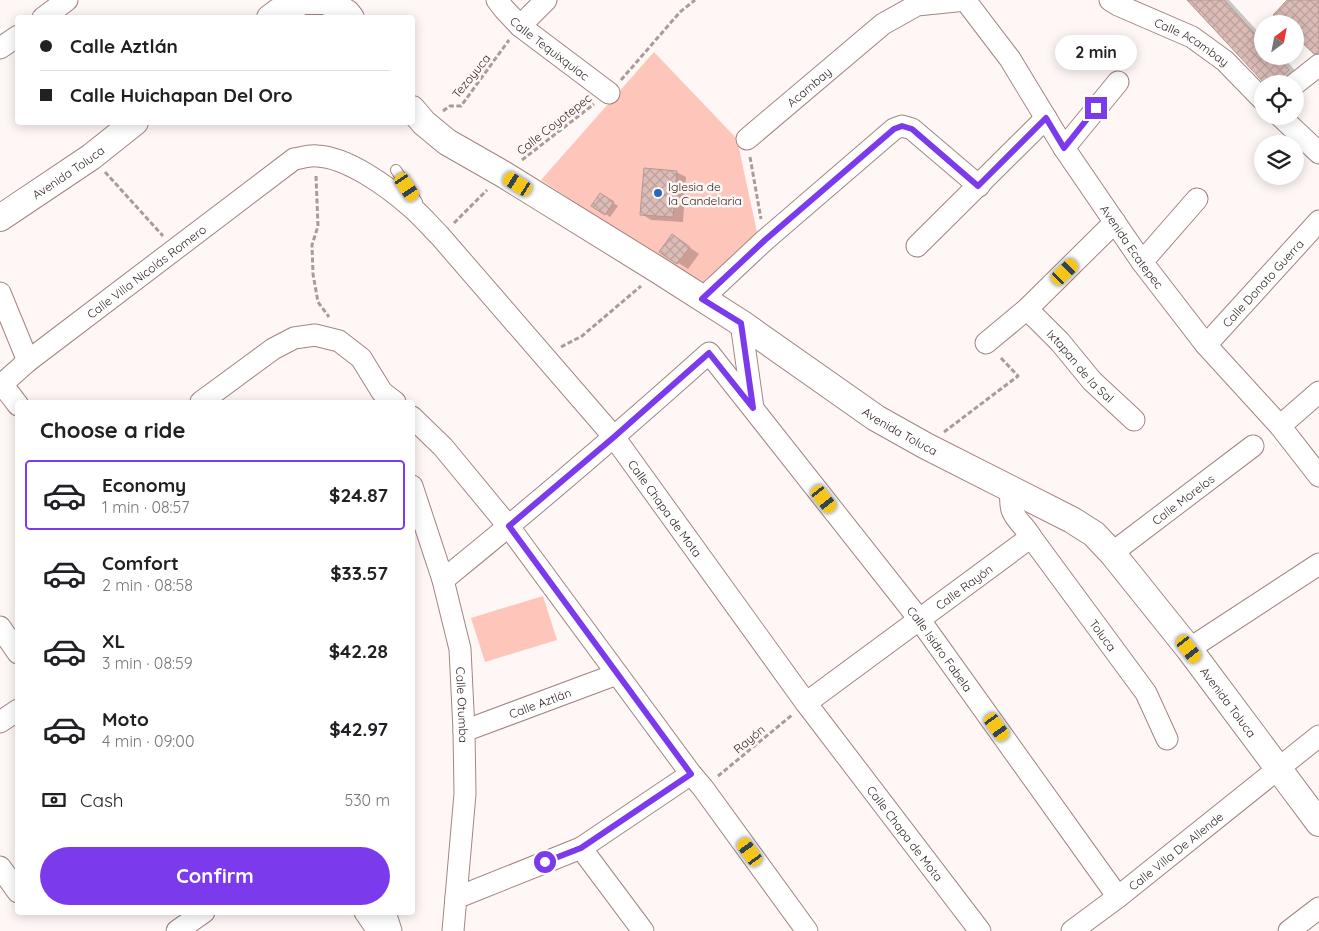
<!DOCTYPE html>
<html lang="en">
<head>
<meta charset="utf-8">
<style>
  :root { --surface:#fff; --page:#f2f2f2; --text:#202124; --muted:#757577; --line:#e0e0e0; --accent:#7c3aed }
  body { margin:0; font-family:Quicksand,sans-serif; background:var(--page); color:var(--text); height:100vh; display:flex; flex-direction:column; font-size:19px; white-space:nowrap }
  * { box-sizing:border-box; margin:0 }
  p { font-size:16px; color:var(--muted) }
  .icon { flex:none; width:28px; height:28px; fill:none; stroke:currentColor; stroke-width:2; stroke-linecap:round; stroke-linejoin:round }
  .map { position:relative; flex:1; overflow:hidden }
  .drawer { position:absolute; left:15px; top:400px; width:400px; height:515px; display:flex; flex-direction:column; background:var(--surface); border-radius:5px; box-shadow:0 2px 12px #0003 }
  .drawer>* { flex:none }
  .top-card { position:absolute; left:15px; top:15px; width:400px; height:110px; border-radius:5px; box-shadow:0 2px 12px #0003; display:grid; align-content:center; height:110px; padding:0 25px; background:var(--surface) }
  .needle { width:32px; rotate:32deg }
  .fabs { position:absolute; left:1254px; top:15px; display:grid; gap:10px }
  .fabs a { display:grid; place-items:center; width:50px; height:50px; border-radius:50%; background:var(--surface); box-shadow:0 2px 12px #0003; font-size:25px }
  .end { position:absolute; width:22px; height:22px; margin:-11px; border:6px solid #7c3aed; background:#fff; box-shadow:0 0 0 2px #fff }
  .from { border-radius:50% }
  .bubble { position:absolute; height:35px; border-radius:18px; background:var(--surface); box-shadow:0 2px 12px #0003; font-size:16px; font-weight:700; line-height:35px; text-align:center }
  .car { position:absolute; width:15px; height:30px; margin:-15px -8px; border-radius:6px; box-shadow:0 0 4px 1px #0007; background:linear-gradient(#f5c518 24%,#345 0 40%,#f5c518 0 76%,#345 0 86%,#f5c518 0) }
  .top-card b { display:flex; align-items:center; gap:18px; height:48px; font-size:19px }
  .top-card b+b { border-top:1px solid var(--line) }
  .top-card i { width:12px; height:12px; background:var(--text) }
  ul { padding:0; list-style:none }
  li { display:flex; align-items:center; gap:15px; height:70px; margin:0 10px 8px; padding:0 15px; border:2px solid transparent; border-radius:5px }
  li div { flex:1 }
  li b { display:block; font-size:19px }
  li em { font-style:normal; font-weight:700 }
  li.active { border-color:var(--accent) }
  li>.icon { width:45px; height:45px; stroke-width:1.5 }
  h2 { padding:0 25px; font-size:22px; line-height:60px }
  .pay { display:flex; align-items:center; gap:12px; height:55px; padding:0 25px; font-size:19px }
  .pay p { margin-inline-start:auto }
  .cta { display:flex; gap:10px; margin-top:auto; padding:10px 25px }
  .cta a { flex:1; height:58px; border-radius:30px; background:var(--accent); color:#fff; font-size:20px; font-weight:700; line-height:58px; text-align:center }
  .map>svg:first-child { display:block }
  .green { fill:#fec5bb }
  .shadow { fill:#0003 }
  .building { fill:url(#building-cross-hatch); stroke:#b59792 }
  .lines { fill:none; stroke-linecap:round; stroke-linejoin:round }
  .service-casing { stroke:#a2857f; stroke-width:12 }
  .minor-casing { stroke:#a2857f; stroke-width:23 }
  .tertiary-casing { stroke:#a2857f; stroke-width:28 }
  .path { stroke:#a69d9b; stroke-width:3; stroke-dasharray:5 2.5; stroke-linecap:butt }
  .service { stroke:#fff; stroke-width:10 }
  .minor { stroke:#fff; stroke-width:21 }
  .tertiary { stroke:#fff; stroke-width:26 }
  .route { stroke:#7c3aed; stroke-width:6 }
  .poi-dot { fill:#276abb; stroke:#fef7f6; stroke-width:2 }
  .labels { text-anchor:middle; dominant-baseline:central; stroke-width:5; stroke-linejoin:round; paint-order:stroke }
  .street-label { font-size:12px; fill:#322624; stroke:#fef7f6 }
  .poi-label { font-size:12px; fill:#322624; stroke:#fef7f6; text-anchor:start }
</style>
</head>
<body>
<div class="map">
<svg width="1319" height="931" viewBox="0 0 1319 931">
  <defs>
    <pattern id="building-cross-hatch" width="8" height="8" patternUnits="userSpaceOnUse" patternTransform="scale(1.25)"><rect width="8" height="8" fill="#dbbcb6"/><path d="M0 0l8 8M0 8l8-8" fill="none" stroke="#bca19c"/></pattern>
  </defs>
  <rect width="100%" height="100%" fill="#fef7f6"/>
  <!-- green -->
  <g class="green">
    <path d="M654 52 737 139 758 237 709 290 541 180Z"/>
    <path d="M543 596 557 640 485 662 471 618Z"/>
  </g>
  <!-- shadow -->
  <g class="shadow">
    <path d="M1188 0H1229L1262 36V56H1282L1303 79 1295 84H1266Z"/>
    <path d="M676 172 686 177 683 222 651 220 642 214Z"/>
    <path d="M605 197 618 206 610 217 593 205Z"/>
    <path d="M682 242 699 254 688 269 661 252Z"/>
  </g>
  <!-- building -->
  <g class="building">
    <path d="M1187 0H1224L1262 42V56H1276L1289 70 1274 84H1265Z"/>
    <path d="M1287 0H1319V53L1314 54 1295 36V24H1283L1273 15Z"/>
    <path d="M644 168 677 171 673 217 640 215Z"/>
    <path d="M600 193 614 202 605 215 591 206Z"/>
    <path d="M672 234 690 247 677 264 659 252Z"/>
  </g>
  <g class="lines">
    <defs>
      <path id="service" d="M396 170 417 202"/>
      <g id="minor">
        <path id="s1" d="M497 0 504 9 520 26 609 93"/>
        <path id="s2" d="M965 0 1010 59 1064 148 1142 262 1206 345 1280 426 1319 476"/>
        <path id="s3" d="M1110 0 1118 5 1192 37 1225 61 1262 99"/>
        <path d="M43 18 67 0"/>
        <path d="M520 26 546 0"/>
        <path d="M0 48 18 36"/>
        <path d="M1295 84 1319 65"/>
        <path d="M1280 116 1319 153"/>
        <path id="s4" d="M747 139 883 24 917 5 966 0"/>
        <path d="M1064 148 1118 82"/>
        <path d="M917 246 1046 118"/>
        <path d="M1142 262 1197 199"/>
        <path d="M0 293 28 361"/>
        <path d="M702 299 765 240 894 129 902 126 912 129 979 186"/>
        <path id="s5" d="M1027 309 1060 342 1092 381 1134 420"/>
        <path d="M741 323 753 408"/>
        <path d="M986 343 1027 309 1115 222"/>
        <path id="s6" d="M1206 345 1319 221"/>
        <path d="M2 384 18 405"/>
        <path id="s7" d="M0 386 28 361 294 159C301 158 309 155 317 156 347 157 388 187 410 206 421 215 430 226 440 236L614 437 806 703 980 931"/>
        <path d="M201 402 273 349 294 338 315 335 339 341 361 358 382 392 395 402"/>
        <path d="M412 417 443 447 509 527 691 774 703 788 807 931"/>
        <path d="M1280 426 1319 392"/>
        <path id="s8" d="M412 486 443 580 460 649 464 731 465 794 453 931"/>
        <path id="s9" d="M1010 489C1011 496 1010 504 1012 510 1016 521 1026 527 1031 537L1146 693 1167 739"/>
        <path id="s10" d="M1112 553 1253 446"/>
        <path id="s11" d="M443 580C533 507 622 431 709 353L919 619 1118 897"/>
        <path d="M0 627 18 653"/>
        <path d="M1189 649 1319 564"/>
        <path id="s12" d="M806 703 1031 537"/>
        <path d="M0 722 18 710"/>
        <path id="s13" d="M464 731 617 674"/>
        <path d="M581 848 643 931"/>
        <path d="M0 867 18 892"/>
        <path d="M456 898 581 848 691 774"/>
        <path d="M365 912 378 931"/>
        <path d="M385 912 391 931"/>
        <path d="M177 931 204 912"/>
        <path id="s14" d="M1072 931 1118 897 1319 736"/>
        <path d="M1289 931 1319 908"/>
      </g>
      <g id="tertiary">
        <path d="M270 18 278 12 303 1H326L347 13 351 18"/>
        <path id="s15" d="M412 109 424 123 447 142 503 174 658 270 741 323 876 418 926 446 1072 520 1094 534 1112 553 1189 649 1319 823"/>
        <path id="s16" d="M0 218 91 157 135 122"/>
      </g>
    </defs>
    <!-- service casing -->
    <use href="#service" class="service-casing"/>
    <!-- minor casing -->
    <use href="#minor" class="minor-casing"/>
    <!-- tertiary casing -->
    <use href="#tertiary" class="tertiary-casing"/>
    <!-- path -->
    <g class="path">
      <path d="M621 80 680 12 695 0"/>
      <path d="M443 111 450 106H461L509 40"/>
      <path d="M750 157 761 219"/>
      <path d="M522 160 594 104"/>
      <path d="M105 172 163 236"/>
      <path d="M316 176 318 226 312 245 313 274 318 302 329 317"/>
      <path d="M454 223 487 190"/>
      <path d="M561 347 582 336 641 286"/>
      <path d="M944 432 1018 376 1000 357"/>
      <path d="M718 776 792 715"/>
    </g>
    <!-- service -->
    <use href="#service" class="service"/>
    <!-- minor -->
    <use href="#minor" class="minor"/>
    <!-- tertiary -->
    <use href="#tertiary" class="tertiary"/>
  </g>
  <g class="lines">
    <!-- route -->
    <path class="route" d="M545 862 581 848 691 774 509 526 614 437 709 353 753 408 741 323 702 299 765 240 894 129 902 126 912 129 978 186 1046 118 1064 148 1096 108"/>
  </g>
  <!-- markers -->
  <circle class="poi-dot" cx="658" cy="193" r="5"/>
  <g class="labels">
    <!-- street labels -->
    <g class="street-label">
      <text stroke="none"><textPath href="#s3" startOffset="92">Calle Acambay</textPath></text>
      <text stroke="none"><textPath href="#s1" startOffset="72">Calle Tequixquiac</textPath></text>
      <text transform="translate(471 76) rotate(-51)">Tezoyuca</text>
      <text stroke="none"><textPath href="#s4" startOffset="81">Acambay</textPath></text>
      <text transform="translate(554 124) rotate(-38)">Calle Coyotepec</text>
      <text stroke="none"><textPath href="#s16" startOffset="82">Avenida Toluca</textPath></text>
      <text stroke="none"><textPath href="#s2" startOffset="298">Avenida Ecatepec</textPath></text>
      <text stroke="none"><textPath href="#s7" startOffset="186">Calle Villa Nicolás Romero</textPath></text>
      <text stroke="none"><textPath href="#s6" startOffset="84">Calle Donato Guerra</textPath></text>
      <text stroke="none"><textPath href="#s5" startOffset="78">Ixtapan de la Sal</textPath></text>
      <text stroke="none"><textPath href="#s15" startOffset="586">Avenida Toluca</textPath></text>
      <text stroke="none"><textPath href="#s10" startOffset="89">Calle Morelos</textPath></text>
      <text stroke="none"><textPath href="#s7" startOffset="898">Calle Chapa de Mota</textPath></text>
      <text stroke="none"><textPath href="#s12" startOffset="196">Calle Rayón</textPath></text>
      <text stroke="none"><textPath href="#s9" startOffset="176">Toluca</textPath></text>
      <text stroke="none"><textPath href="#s11" startOffset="725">Calle Isidro Fabela</textPath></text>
      <text stroke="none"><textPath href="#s13" startOffset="81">Calle Aztlán</textPath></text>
      <text stroke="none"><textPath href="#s15" startOffset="1021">Avenida Toluca</textPath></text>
      <text stroke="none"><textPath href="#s8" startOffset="226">Calle Otumba</textPath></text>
      <text transform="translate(749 739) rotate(-40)">Rayón</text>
      <text stroke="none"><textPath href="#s7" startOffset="1302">Calle Chapa de Mota</textPath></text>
      <text stroke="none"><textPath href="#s14" startOffset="131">Calle Villa De Allende</textPath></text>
    </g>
    <!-- poi labels -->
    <g class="poi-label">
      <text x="668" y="186">Iglesia de<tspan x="668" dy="14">la Candelaria</tspan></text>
    </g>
  </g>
</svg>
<div class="fabs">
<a><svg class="needle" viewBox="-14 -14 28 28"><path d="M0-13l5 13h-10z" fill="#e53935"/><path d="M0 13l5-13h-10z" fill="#757577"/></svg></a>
<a><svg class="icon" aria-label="locate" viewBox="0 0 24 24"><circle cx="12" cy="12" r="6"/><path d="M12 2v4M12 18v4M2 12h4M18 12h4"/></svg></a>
<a><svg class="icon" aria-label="layers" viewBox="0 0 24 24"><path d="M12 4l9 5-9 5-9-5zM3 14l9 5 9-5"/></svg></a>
</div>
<i class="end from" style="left:545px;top:862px"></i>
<i class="end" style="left:1096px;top:108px"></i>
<div class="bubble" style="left:1055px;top:35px;width:82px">2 min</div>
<i class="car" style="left:518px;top:184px;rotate:302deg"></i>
<i class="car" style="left:407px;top:187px;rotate:146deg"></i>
<i class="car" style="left:1065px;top:272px;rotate:46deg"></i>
<i class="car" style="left:824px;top:499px;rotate:142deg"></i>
<i class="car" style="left:1189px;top:649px;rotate:143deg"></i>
<i class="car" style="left:997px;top:727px;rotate:144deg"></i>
<i class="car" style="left:750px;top:852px;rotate:324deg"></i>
<div class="top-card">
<b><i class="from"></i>Calle Aztlán</b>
<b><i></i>Calle Huichapan Del Oro</b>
</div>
<section class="drawer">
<h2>Choose a ride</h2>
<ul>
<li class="active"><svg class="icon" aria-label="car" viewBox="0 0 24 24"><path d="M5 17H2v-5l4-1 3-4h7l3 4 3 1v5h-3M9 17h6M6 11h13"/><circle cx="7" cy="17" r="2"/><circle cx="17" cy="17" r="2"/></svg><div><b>Economy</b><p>1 min · 08:57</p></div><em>$24.87</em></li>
<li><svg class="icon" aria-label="car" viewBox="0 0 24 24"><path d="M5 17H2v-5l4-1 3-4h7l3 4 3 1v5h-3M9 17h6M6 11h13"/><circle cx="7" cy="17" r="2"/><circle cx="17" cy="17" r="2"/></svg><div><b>Comfort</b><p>2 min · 08:58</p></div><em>$33.57</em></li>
<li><svg class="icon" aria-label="car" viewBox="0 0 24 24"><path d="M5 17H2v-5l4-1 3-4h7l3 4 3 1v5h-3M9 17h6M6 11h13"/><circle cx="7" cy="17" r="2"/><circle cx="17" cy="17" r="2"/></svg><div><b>XL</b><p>3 min · 08:59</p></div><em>$42.28</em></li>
<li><svg class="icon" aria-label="car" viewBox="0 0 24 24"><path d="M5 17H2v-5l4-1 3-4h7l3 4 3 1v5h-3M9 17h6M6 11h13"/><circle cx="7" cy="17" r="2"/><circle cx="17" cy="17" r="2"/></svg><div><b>Moto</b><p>4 min · 09:00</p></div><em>$42.97</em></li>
</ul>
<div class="pay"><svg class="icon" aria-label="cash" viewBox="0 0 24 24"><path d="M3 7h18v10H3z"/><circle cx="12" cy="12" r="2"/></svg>Cash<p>530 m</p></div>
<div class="cta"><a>Confirm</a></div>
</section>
</div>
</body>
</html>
